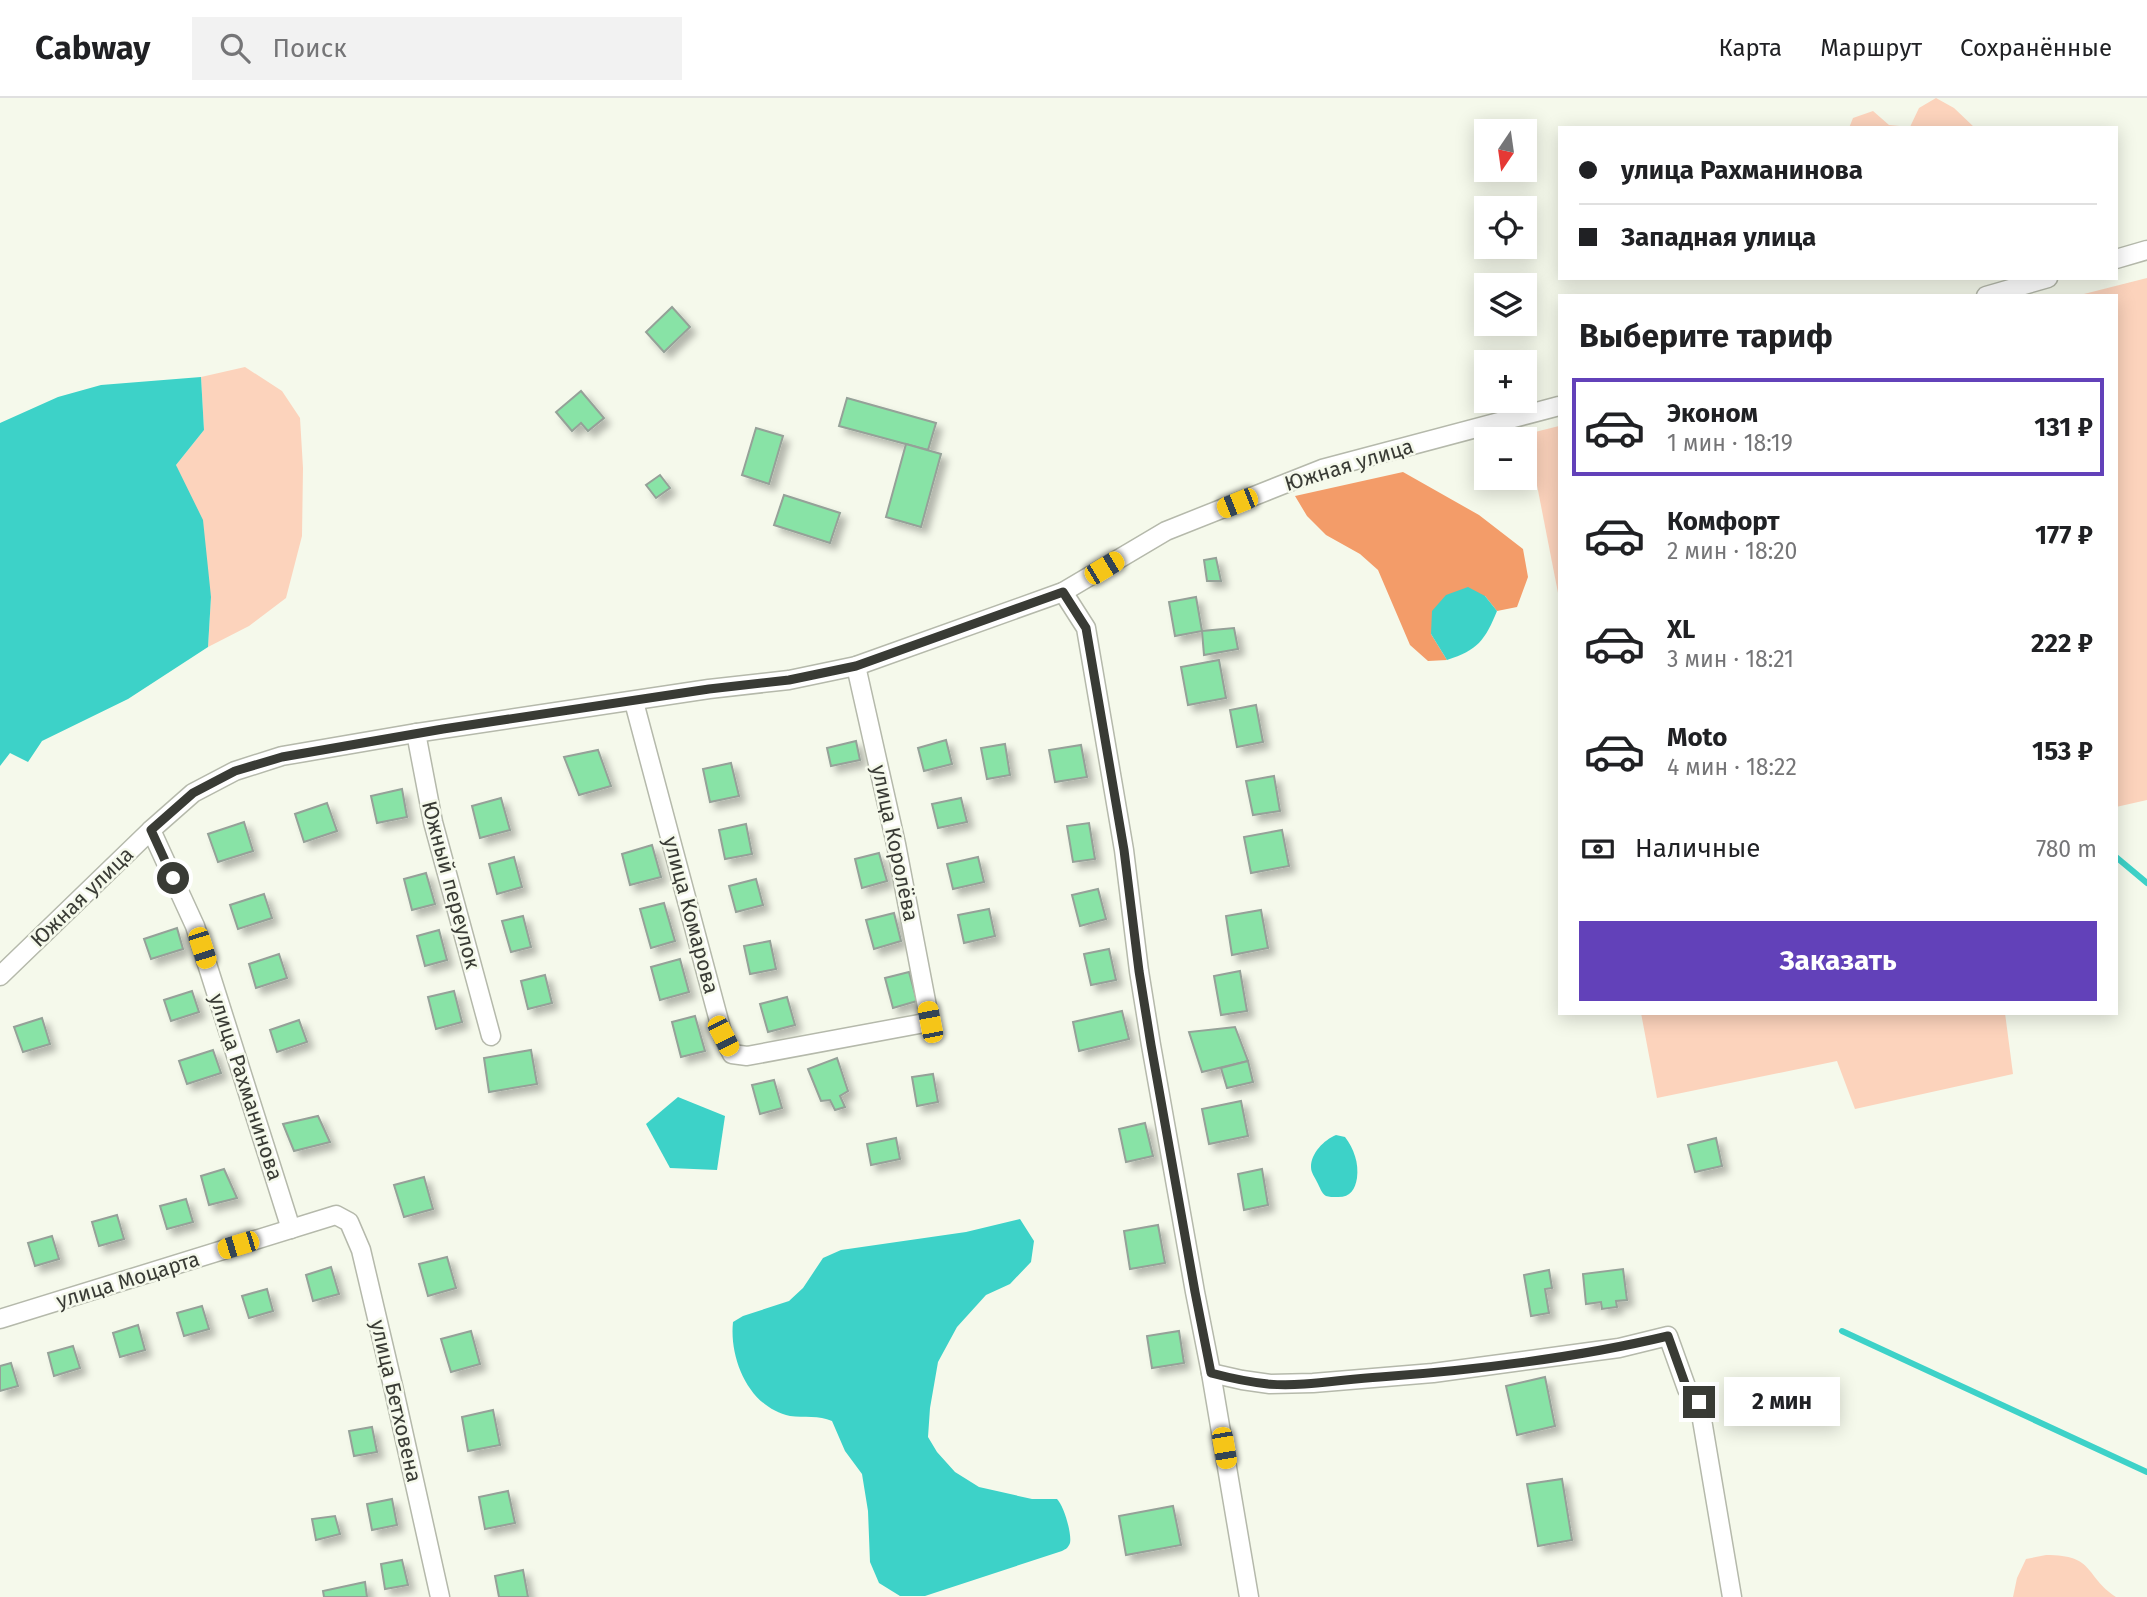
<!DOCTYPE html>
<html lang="ru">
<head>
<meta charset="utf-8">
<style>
  :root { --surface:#fff; --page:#f2f2f2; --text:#202124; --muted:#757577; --line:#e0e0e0; --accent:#6241b9 }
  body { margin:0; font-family:"Fira Sans",sans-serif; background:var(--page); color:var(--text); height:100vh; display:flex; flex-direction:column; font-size:26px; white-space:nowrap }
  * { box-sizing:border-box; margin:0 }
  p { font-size:23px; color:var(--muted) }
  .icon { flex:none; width:38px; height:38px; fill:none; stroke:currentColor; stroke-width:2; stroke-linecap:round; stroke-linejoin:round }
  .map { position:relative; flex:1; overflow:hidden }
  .sheet { position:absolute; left:1558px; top:196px; width:560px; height:721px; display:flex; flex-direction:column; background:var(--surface); border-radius:0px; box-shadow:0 4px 18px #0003 }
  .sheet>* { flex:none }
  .hud { position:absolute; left:1558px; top:28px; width:560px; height:154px; border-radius:0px; box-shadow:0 4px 18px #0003; display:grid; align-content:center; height:154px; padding:0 21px; background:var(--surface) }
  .needle { width:46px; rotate:193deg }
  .buttons { position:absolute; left:1474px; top:21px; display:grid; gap:14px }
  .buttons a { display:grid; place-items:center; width:63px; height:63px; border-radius:0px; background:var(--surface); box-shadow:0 4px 18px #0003; font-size:35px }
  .end { position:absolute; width:32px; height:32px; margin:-16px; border:9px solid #393b35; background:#fff; box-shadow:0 0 0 4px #fff }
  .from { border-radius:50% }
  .bubble { position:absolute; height:49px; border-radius:0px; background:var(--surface); box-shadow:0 4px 18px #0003; font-size:23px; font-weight:700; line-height:49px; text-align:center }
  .car { position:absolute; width:21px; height:42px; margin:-21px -10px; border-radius:9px; box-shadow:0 0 5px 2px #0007; background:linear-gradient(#f5c518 24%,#345 0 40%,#f5c518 0 76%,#345 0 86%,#f5c518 0) }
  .hud b { display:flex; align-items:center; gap:24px; height:66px; font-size:26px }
  .hud b+b { border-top:2px solid var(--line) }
  .hud i { width:18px; height:18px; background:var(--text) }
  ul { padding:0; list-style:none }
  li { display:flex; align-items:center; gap:21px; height:98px; margin:0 14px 10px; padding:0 7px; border:4px solid transparent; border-radius:0px }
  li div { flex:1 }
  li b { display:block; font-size:26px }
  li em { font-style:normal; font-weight:700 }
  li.current { border-color:var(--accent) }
  li>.icon { width:63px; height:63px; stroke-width:1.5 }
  h2 { padding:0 21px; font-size:32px; line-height:84px }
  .pay { display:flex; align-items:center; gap:18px; height:77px; padding:0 21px; font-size:26px }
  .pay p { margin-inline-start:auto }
  .button { display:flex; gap:14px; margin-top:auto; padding:14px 21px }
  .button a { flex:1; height:80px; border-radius:0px; background:var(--accent); color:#fff; font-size:28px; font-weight:700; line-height:80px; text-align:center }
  header { display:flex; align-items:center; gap:42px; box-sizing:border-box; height:98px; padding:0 35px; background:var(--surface); border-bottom:2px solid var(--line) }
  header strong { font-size:33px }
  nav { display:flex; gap:38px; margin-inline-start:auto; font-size:24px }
  .search { width:490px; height:63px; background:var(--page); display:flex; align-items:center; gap:18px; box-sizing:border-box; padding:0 24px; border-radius:0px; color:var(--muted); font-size:26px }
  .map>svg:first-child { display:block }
  .green { fill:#fcd3bc }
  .forest { fill:#f39c69 }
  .water { fill:#3dd2c8 }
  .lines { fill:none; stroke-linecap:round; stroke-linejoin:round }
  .stream { stroke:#3dd2c8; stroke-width:6 }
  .building { fill:#88e3a6; stroke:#95a198; stroke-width:2; filter:url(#shadow) }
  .minor-casing { stroke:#b5b9ab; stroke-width:21 }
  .minor { stroke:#fff; stroke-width:18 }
  .route { stroke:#393b35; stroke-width:9 }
  .labels { text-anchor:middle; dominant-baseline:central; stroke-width:5; stroke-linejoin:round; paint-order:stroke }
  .street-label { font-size:21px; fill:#393b35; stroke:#f5f9eb }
</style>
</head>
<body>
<header>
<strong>Cabway</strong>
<div class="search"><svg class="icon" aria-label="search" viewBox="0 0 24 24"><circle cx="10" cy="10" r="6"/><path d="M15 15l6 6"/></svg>Поиск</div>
<nav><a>Карта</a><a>Маршрут</a><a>Сохранённые</a></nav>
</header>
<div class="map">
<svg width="2147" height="1499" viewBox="0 0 2147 1499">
  <defs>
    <filter id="shadow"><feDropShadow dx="6" dy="6" stdDeviation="3.5" flood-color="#0004"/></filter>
  </defs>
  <rect width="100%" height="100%" fill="#f5f9eb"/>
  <!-- green -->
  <g class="green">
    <path d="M1936 0 1954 10 1975 30H1849L1853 20 1873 13 1889 27 1910 29 1919 10Z"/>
    <path d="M2147 180V702L2116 709V198H2076Z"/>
    <path d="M245 269 282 293 300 320 303 370 302 438 286 500 249 528 208 549 211 499 176 367 204 332 201 279Z"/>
    <path d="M1559 328V500L1527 336Z"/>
    <path d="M1641 915H2005L2013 976 1855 1011 1837 963 1657 1000Z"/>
    <path d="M2046 1457C2096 1457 2084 1478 2116 1499H2013L2017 1480 2026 1461Z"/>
  </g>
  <!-- forest -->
  <path class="forest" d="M1403 374 1479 417 1523 451 1528 479 1517 509 1497 513 1485 498 1431 536 1447 562 1428 563 1410 547 1378 472 1360 456 1326 437 1307 418 1295 398Z"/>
  <!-- water -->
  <g class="water">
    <path d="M201 279 204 332 176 367 203 422 211 499 208 549 128 601 42 643 28 664 10 655 0 668V325L58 299 101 287Z"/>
    <path d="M1468 489 1485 498 1497 513C1485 542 1478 552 1447 562L1431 536 1432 513 1446 497Z"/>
    <path d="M678 999 725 1018 717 1072 670 1070 646 1026Z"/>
    <path d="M1336 1037 1345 1039C1354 1051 1359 1065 1357 1080 1355 1092 1350 1100 1336 1099 1333 1099 1329 1099 1326 1098 1321 1095 1320 1089 1317 1084 1315 1079 1311 1075 1311 1069 1311 1055 1324 1042 1336 1037Z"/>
    <path d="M1020 1121 1034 1143 1031 1164 1010 1186 986 1197 957 1229 938 1264 930 1310 928 1339 937 1354 955 1374 979 1389 1032 1401H1057C1064 1408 1072 1436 1070 1445 1068 1450 1066 1451 1062 1453L925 1498H900L879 1485 870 1464 868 1413 862 1376 845 1353 832 1323C819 1317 804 1320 790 1318 750 1310 729 1262 733 1224L743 1218 789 1203 803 1190 823 1160 841 1152 966 1134Z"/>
  </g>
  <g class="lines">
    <!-- stream -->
    <g class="stream">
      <path d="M2116 759 2147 785"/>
      <path d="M1842 1233 2147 1374"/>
    </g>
  </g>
  <!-- building -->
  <g class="building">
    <path d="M672 209 690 229 664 254 646 234Z"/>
    <path d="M581 293 604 320 588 333 581 325 572 333 556 314Z"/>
    <path d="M847 300 936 325 928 352 839 328Z"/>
    <path d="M756 330 783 338 769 386 742 377Z"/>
    <path d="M906 346 941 356 921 429 886 419Z"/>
    <path d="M660 377 670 390 656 400 646 387Z"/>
    <path d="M784 397 840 415 830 445 774 427Z"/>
    <path d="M1216 460 1221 483H1207L1204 462Z"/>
    <path d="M1196 499 1202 533 1175 538 1169 504Z"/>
    <path d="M1234 530 1238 551 1204 557 1202 533Z"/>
    <path d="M1219 562 1226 600 1188 607 1181 569Z"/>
    <path d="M1256 607 1263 644 1237 649 1230 612Z"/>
    <path d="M946 642 952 666 924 673 918 650Z"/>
    <path d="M856 643 860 662 831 668 827 650Z"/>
    <path d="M1005 646 1010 677 987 681 981 650Z"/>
    <path d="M1081 647 1087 679 1055 684 1049 652Z"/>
    <path d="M598 652 611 688 579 697 564 659Z"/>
    <path d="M731 665 739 698 710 704 703 671Z"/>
    <path d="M1274 678 1280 713 1253 717 1246 683Z"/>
    <path d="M402 691 407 719 377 725 371 698Z"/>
    <path d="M501 700 510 732 480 740 472 708Z"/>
    <path d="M961 700 967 724 938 730 932 706Z"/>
    <path d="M327 705 337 733 304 744 295 716Z"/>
    <path d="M244 724 253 753 218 764 208 736Z"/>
    <path d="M1089 725 1095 761 1073 764 1067 728Z"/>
    <path d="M746 726 752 756 725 761 719 732Z"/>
    <path d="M1282 732 1289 768 1251 775 1244 739Z"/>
    <path d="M652 747 661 779 630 787 622 756Z"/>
    <path d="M879 755 887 783 862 790 855 761Z"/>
    <path d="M514 759 522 789 497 796 489 766Z"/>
    <path d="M978 759 984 784 953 791 947 766Z"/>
    <path d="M426 775 435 806 412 812 404 781Z"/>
    <path d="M756 781 763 807 736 814 729 788Z"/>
    <path d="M1098 791 1106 821 1080 828 1072 797Z"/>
    <path d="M264 796 272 820 238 831 230 807Z"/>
    <path d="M664 805 675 843 651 850 640 811Z"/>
    <path d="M989 811 995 838 964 845 958 817Z"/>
    <path d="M1261 812 1268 850 1232 857 1226 818Z"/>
    <path d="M894 815 901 843 874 851 866 822Z"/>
    <path d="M523 818 531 849 511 854 502 823Z"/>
    <path d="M177 830 183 851 151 861 144 841Z"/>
    <path d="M439 832 447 862 425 868 417 838Z"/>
    <path d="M770 843 776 871 750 876 744 848Z"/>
    <path d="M1109 851 1116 882 1091 887 1084 856Z"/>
    <path d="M279 856 287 880 256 890 249 866Z"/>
    <path d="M680 861 689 894 660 902 651 869Z"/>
    <path d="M1240 873 1247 913 1221 917 1214 878Z"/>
    <path d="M909 874 917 903 893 910 885 880Z"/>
    <path d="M545 877 552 905 528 911 521 883Z"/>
    <path d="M192 893 199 914 171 923 164 902Z"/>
    <path d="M454 893 462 924 436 931 428 899Z"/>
    <path d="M787 899 795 927 768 934 760 906Z"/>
    <path d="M1122 913 1129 941 1079 953 1073 924Z"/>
    <path d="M695 918 705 953 681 959 672 924Z"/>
    <path d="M42 920 50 946 23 954 14 929Z"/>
    <path d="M299 922 307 944 277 954 270 932Z"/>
    <path d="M1235 929 1248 963 1202 974 1189 934Z"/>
    <path d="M213 952 221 975 187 986 179 963Z"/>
    <path d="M531 952 537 986 489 994 484 960Z"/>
    <path d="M837 960 848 993 840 998 845 1009 835 1012 830 1002 821 1003 808 971Z"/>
    <path d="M1248 963 1253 984 1227 990 1221 970Z"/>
    <path d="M933 976 938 1004 917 1008 912 979Z"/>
    <path d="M774 982 782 1010 760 1016 752 987Z"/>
    <path d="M1241 1003 1248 1038 1209 1046 1202 1011Z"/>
    <path d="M318 1018 330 1044 294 1053 283 1026Z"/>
    <path d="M1145 1025 1153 1058 1126 1064 1119 1031Z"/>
    <path d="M896 1040 900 1061 871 1067 867 1046Z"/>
    <path d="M1716 1040 1722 1068 1695 1074 1688 1047Z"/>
    <path d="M224 1071 237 1100 209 1107 201 1078Z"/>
    <path d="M1262 1071 1268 1107 1244 1112 1238 1076Z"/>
    <path d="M424 1079 433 1111 404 1119 394 1087Z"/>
    <path d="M186 1101 193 1124 167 1131 160 1108Z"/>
    <path d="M117 1117 124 1141 99 1148 92 1124Z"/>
    <path d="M1158 1127 1165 1165 1130 1171 1124 1133Z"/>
    <path d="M52 1138 59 1161 35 1168 28 1145Z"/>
    <path d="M447 1159 456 1190 428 1198 419 1166Z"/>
    <path d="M331 1169 339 1196 313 1203 306 1177Z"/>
    <path d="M1623 1171 1627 1202 1616 1203 1617 1209 1602 1211 1601 1204 1586 1206 1583 1176Z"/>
    <path d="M1549 1172 1552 1190 1545 1191 1549 1215 1531 1218 1524 1177Z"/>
    <path d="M267 1191 273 1213 249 1220 242 1198Z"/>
    <path d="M202 1208 209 1231 184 1238 177 1215Z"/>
    <path d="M138 1227 145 1252 120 1259 113 1235Z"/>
    <path d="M471 1233 480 1266 451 1274 441 1241Z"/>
    <path d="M1179 1233 1184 1265 1152 1270 1147 1238Z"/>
    <path d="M73 1248 80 1270 54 1278 48 1255Z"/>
    <path d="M11 1265 18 1288 0 1293V1268Z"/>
    <path d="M1545 1279 1555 1328 1517 1337 1506 1288Z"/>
    <path d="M493 1312 500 1347 468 1353 462 1319Z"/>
    <path d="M372 1329 377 1354 354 1358 349 1333Z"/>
    <path d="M1562 1381 1572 1442 1538 1448 1527 1386Z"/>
    <path d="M508 1393 515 1425 485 1431 479 1399Z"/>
    <path d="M392 1401 397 1427 372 1432 367 1406Z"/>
    <path d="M1173 1408 1181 1447 1126 1457 1119 1418Z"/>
    <path d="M335 1418 340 1436 316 1442 312 1421Z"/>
    <path d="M402 1462 408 1487 385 1491 381 1466Z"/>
    <path d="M523 1472 528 1499H499L495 1478Z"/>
    <path d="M365 1484 367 1499H324L323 1493Z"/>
  </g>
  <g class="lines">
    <defs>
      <g id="minor">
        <path d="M2116 161 2147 152"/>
        <path d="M1986 198 2048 180"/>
        <path d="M1063 494 1086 530 1124 752 1139 873 1151 947 1195 1194 1211 1275 1249 1499"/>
        <path d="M634 604 723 938 732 956 747 958 930 924 896 746 856 568"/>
        <path d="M416 635 433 724 491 938"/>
        <path d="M151 732 195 828 291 1131"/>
        <path d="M0 878 151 732 193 695 235 673 282 658 416 635 709 591 789 582 856 568 1063 494 1166 433 1322 371 1559 308"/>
        <path d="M0 1221 336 1117 349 1124 361 1152 393 1288 440 1499"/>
        <path d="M1211 1275 1242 1282 1270 1286 1313 1285 1433 1275 1619 1250 1668 1238 1687 1291 1699 1304 1732 1499"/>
      </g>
    </defs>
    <!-- minor casing -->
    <use href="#minor" class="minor-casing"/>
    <!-- minor -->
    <use href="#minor" class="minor"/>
  </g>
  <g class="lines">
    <!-- route -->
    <path class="route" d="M173 780 151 732 193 695 235 673 282 659 443 631 709 591 789 582 856 568 1063 494 1086 530 1124 752 1139 873 1151 947 1195 1194 1211 1275C1230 1280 1249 1284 1268 1286 1305 1289 1343 1281 1380 1279 1474 1272 1576 1260 1668 1238L1687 1291 1699 1304"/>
  </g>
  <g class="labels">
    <!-- street labels -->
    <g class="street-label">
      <text transform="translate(1349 367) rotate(-17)">Южная улица</text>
      <text transform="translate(895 745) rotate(78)">улица Королёва</text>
      <text transform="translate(451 787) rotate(75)">Южный переулок</text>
      <text transform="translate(82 799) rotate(-44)">Южная улица</text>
      <text transform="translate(691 817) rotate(75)">улица Комарова</text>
      <text transform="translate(246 989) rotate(72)">улица Рахманинова</text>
      <text transform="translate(128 1182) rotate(-17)">улица Моцарта</text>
      <text transform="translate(396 1303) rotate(77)">улица Бетховена</text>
    </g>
  </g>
</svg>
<div class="buttons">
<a><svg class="needle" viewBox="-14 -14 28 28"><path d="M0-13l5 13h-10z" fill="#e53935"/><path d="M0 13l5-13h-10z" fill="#757577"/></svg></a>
<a><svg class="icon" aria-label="locate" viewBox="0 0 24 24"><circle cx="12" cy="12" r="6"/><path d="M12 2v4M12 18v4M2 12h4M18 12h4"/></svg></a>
<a><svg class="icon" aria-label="layers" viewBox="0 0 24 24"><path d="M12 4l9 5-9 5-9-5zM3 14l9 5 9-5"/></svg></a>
<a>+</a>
<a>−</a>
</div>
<i class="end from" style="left:173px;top:780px"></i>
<i class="end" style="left:1699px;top:1304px"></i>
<div class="bubble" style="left:1724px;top:1279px;width:116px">2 мин</div>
<i class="car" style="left:1237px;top:405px;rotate:248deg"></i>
<i class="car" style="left:1104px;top:470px;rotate:59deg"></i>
<i class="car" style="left:202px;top:850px;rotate:162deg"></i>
<i class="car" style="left:930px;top:924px;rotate:349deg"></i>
<i class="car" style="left:723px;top:938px;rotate:153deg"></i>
<i class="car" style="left:238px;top:1147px;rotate:253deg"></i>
<i class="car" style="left:1224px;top:1350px;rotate:170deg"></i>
<div class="hud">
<b><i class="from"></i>улица Рахманинова</b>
<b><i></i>Западная улица</b>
</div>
<section class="sheet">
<h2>Выберите тариф</h2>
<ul>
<li class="current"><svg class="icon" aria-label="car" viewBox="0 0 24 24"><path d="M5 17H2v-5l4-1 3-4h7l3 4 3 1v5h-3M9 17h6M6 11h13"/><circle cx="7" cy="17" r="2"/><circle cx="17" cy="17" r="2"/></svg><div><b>Эконом</b><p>1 мин · 18:19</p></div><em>131 ₽</em></li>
<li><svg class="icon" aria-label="car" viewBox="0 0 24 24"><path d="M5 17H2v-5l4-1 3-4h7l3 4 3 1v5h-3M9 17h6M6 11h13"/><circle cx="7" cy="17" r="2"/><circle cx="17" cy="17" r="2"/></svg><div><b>Комфорт</b><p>2 мин · 18:20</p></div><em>177 ₽</em></li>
<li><svg class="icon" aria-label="car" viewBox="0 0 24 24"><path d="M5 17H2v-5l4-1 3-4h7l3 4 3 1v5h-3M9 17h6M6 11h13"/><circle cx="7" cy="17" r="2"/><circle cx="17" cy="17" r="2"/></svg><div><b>XL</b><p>3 мин · 18:21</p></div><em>222 ₽</em></li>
<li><svg class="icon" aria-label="car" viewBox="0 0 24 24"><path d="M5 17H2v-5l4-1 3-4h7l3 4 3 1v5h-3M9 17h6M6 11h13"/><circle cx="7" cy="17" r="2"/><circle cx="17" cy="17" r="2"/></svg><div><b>Moto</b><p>4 мин · 18:22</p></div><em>153 ₽</em></li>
</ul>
<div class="pay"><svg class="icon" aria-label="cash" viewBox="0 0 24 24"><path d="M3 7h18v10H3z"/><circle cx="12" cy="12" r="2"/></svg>Наличные<p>780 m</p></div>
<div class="button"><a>Заказать</a></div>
</section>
</div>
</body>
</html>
